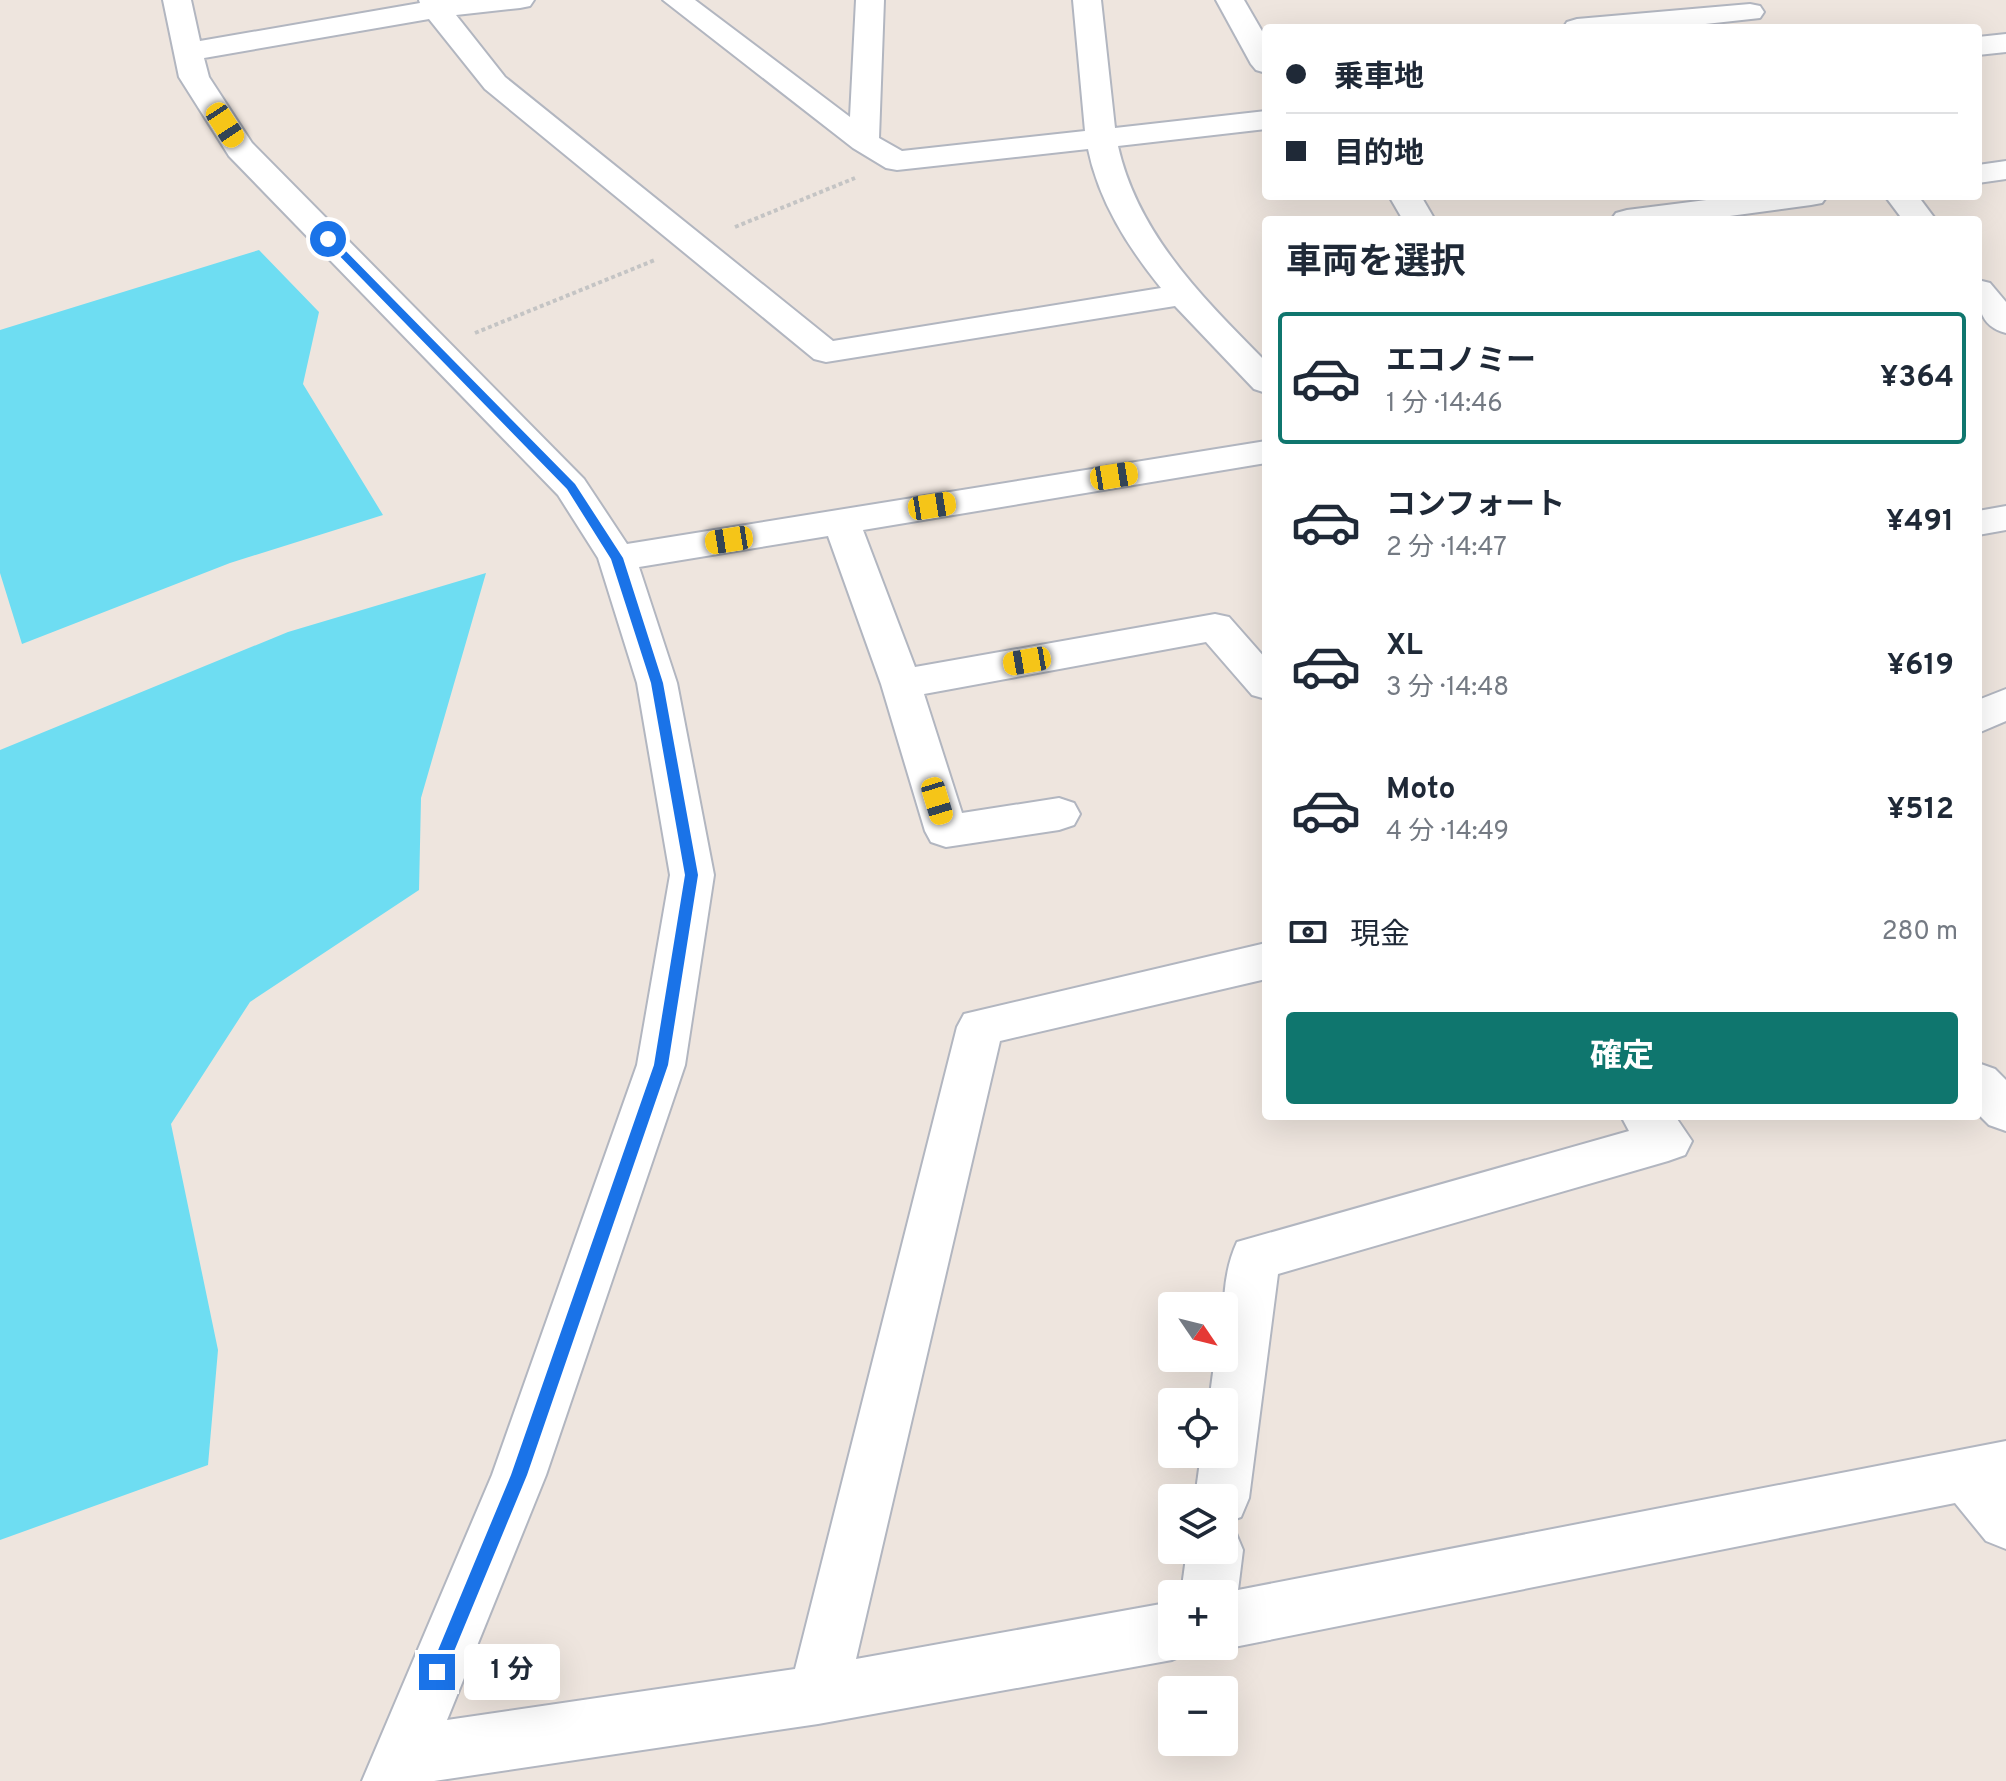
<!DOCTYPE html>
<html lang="ja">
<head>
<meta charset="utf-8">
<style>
  :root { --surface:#fff; --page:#f6f6f7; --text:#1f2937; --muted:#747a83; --line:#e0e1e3; --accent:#0f766e }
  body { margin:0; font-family:Overpass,"Noto Sans JP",sans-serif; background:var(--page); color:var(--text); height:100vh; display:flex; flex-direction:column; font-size:30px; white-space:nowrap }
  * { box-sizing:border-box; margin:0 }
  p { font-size:26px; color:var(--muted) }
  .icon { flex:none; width:44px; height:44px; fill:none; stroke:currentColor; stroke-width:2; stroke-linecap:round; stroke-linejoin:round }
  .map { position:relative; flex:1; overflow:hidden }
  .side { position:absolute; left:1262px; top:216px; width:720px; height:904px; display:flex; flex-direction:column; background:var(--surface); border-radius:8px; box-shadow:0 8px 32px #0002 }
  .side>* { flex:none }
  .top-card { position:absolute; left:1262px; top:24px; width:720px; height:176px; border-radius:8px; box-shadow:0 8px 32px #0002; display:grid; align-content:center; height:176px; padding:0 24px; background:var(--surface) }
  .needle { width:52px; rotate:125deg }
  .buttons { position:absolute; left:1158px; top:1292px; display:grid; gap:16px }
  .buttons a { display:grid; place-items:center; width:80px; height:80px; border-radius:8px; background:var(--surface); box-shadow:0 8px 32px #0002; font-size:40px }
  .end { position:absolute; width:36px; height:36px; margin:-18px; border:10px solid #1a73e8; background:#fff; box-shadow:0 0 0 4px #fff }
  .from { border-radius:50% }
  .bubble { position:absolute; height:56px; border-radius:8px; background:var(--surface); box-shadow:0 8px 32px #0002; font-size:26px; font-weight:700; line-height:56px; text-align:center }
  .car { position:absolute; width:24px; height:48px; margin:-24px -12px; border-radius:10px; box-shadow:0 0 6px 2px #0007; background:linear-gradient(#f5c518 24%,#345 0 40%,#f5c518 0 76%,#345 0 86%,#f5c518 0) }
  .top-card b { display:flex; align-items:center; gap:28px; height:76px; font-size:30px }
  .top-card b+b { border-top:2px solid var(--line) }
  .top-card i { width:20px; height:20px; background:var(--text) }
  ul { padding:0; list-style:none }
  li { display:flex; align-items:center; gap:24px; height:132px; margin:0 16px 12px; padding:0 8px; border:4px solid transparent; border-radius:8px }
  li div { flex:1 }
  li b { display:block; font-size:30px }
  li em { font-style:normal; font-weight:700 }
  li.on { border-color:var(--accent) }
  li>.icon { width:72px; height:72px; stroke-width:1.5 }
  h2 { padding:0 24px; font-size:36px; line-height:96px }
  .pay { display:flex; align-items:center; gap:20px; height:88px; padding:0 24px; font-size:30px }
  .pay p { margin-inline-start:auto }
  .action { display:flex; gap:16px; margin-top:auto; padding:16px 24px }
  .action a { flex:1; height:92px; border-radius:8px; background:var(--accent); color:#fff; font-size:32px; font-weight:700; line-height:92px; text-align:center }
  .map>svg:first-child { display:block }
  .water { fill:#6eddf2 }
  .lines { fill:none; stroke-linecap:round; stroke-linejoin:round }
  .minor-casing { stroke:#b2b6c0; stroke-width:4 }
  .path { stroke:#c4c4c4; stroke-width:4; stroke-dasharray:4 3; stroke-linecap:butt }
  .minor { fill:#fff; fill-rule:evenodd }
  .route { fill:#1a73e8 }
</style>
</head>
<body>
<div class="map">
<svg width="2006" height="1781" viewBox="0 0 2006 1781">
  <rect width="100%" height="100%" fill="#eee5de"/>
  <!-- water -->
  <g class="water">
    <path d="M259 250 319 312 303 384 383 515 230 563 22 644 0 573V330Z"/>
    <path d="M486 573 421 798 419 890 250 1002 171 1124 218 1350 208 1465 0 1540V750L288 632Z"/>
  </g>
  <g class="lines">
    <defs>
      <g id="minor">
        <path d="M163 0H191L200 41 420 3 419 0H534L530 6 520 8 456 15 505 77 833 341 1161 288C1128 247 1099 202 1088 149L897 170 886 168 853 148 663 0H695L850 117 856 0H884L879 138 902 151 1085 131 1073 0H1101L1115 128 1266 111V129L1118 146C1138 235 1204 299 1266 362V393L1254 389 1175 306 826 362 814 359 485 89 429 19 204 58 209 77 252 143 584 479 627 544 1266 441V463L863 530 915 667 1215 614 1229 617 1266 659V699L1252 695 1206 642 924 694 962 813 1059 798 1074 803 1080 814 1074 825 1059 830 946 847 931 842 925 831 881 684 828 536 639 567 677 683 714 875 685 1065 546 1475 447 1720 795 1669 957 1027 964 1014 1266 943V979L1000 1041 856 1659 1172 1602V1646H1194L1192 1651 1172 1660 818 1724 434 1781H362L492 1475 637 1065 670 875 637 683 598 558 558 495 229 156 179 77Z"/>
        <path d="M1216 0H1244L1266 38V73L1256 70 1251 64Z"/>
        <path d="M1750 4 1760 6 1764 12 1760 18 1669 28H1563L1567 22 1577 19Z"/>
        <path d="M2006 34V52L1978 55V37Z"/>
        <path d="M2006 161V179L1978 183V165Z"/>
        <path d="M1389 196H1421L1435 220H1403Z"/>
        <path d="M1738 196H1827L1822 203 1811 205 1700 220H1611L1616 213 1627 210Z"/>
        <path d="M1885 196H1918L1936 220H1903Z"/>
        <path d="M1978 280 1990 283 2006 302V333C1978 326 1978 304 1978 280Z"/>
        <path d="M2006 506V530L1978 535V511Z"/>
        <path d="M2006 689V721L1978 733V700Z"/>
        <path d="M1978 1063 1995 1069 2006 1080V1131L1989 1125 1978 1114Z"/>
        <path d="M1621 1116H1675L1692 1141 1685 1155 1668 1161 1278 1274 1249 1498 1241 1517 1224 1523V1498H1195L1201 1454H1224V1402H1209L1215 1358H1224C1224 1318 1220 1279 1237 1242L1629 1131Z"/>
        <path d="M2006 1441V1549L1986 1541 1955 1503 1224 1649 1216 1646H1224V1594H1181L1187 1550H1224V1527L1235 1531 1243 1550 1238 1590Z"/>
      </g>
    </defs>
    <!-- minor casing -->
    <use href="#minor" class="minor-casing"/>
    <!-- path -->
    <g class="path">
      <path d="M735 227 855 178"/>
      <path d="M475 333 655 260"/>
    </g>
    <!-- minor -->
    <use href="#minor" class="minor"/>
  </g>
  <!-- route -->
  <path class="route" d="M325 237H332L575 484 623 558 663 683 698 875 668 1065 527 1475 443 1678 437 1681 431 1678 429 1672 511 1475 654 1065 685 875 651 683 611 559 567 489 325 241Z"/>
</svg>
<div class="buttons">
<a><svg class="needle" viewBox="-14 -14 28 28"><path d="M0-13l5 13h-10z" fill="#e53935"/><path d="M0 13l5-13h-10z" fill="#747a83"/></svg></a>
<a><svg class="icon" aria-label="locate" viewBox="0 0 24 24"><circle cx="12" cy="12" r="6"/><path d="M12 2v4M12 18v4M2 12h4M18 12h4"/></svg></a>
<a><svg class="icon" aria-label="layers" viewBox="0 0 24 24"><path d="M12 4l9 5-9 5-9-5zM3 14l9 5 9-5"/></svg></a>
<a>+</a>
<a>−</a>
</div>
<i class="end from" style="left:328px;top:239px"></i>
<i class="end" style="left:437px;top:1672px"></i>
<div class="bubble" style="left:464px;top:1644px;width:96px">1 分</div>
<i class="car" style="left:225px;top:125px;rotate:147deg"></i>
<i class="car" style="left:1114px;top:476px;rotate:81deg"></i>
<i class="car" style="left:932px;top:506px;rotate:81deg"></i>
<i class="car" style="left:729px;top:540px;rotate:261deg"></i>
<i class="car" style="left:1027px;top:661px;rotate:260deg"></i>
<i class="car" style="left:937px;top:801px;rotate:163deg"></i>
<div class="top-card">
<b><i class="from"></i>乗車地</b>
<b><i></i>目的地</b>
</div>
<section class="side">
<h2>車両を選択</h2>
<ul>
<li class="on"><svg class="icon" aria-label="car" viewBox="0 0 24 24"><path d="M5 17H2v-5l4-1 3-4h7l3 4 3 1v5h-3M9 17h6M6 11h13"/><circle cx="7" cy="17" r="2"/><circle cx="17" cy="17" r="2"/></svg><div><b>エコノミー</b><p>1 分 · 14:46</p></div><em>¥364</em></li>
<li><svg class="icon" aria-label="car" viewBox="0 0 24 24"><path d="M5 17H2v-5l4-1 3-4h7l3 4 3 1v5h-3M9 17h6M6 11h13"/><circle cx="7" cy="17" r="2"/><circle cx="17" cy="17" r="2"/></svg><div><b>コンフォート</b><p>2 分 · 14:47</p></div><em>¥491</em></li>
<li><svg class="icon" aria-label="car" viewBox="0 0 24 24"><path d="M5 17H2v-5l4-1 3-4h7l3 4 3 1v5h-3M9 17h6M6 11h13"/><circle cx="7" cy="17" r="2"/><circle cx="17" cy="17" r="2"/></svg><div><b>XL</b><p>3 分 · 14:48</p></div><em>¥619</em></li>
<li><svg class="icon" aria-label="car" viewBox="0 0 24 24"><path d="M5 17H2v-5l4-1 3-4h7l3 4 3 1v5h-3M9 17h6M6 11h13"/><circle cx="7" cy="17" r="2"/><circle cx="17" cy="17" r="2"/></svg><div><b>Moto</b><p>4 分 · 14:49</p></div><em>¥512</em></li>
</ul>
<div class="pay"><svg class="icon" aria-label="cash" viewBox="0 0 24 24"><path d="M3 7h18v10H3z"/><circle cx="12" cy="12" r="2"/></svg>現金<p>280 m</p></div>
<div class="action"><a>確定</a></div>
</section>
</div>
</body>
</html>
